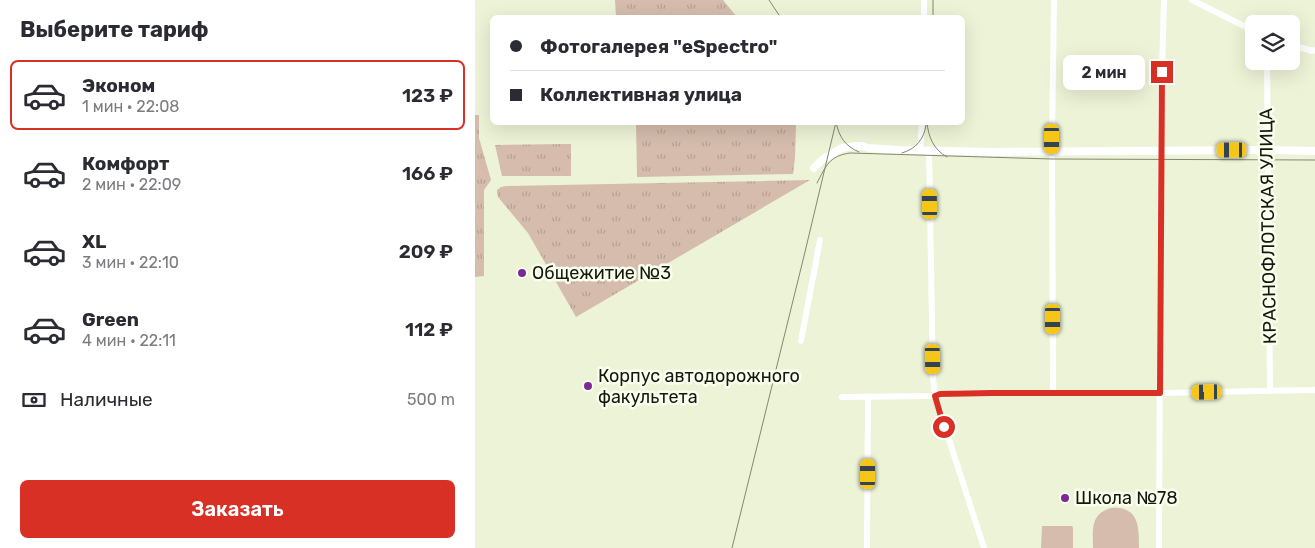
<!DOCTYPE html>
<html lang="ru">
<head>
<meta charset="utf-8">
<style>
  :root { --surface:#fff; --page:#f2f2f3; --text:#2b2b33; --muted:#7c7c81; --line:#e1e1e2; --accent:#d93025 }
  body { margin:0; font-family:Rubik,sans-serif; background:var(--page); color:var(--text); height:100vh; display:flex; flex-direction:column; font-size:19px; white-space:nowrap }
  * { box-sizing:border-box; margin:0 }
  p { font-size:16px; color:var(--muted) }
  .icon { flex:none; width:28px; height:28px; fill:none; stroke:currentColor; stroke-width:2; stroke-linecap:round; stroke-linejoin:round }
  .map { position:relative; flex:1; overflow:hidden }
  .sheet { display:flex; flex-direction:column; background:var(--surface); width:475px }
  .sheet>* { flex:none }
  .banner { position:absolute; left:15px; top:15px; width:475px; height:110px; border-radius:8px; box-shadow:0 5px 20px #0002; display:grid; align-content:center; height:110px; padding:0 20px; background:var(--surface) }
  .controls { position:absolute; left:770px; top:15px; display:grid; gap:10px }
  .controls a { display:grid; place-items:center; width:55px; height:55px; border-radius:8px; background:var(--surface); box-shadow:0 5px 20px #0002; font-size:25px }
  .end { position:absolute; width:22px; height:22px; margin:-11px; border:6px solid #d93025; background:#fff; box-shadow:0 0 0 2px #fff }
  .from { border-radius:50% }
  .bubble { position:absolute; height:35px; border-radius:8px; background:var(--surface); box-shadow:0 5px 20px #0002; font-size:16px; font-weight:600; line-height:35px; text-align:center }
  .car { position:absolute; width:15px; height:30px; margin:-15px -8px; border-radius:6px; box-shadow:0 0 4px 1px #0007; background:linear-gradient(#f5c518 24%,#345 0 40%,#f5c518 0 76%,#345 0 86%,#f5c518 0) }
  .banner b { display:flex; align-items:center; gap:18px; height:48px; font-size:19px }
  .banner b+b { border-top:1px solid var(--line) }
  .banner i { width:12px; height:12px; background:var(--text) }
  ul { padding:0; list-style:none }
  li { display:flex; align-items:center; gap:15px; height:70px; margin:0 10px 8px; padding:0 10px; border:2px solid transparent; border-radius:8px }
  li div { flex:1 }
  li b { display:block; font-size:19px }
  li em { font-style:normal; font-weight:600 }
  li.current { border-color:var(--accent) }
  li>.icon { width:45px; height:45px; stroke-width:1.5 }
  h2 { padding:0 20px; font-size:22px; line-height:60px }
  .pay { display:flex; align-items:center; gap:12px; height:55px; padding:0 20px; font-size:19px }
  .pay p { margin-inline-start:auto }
  .button { display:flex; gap:10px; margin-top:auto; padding:10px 20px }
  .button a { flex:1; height:58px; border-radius:8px; background:var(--accent); color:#fff; font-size:20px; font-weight:600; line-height:58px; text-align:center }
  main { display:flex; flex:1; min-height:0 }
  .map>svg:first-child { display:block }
  .grass { fill:url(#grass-tufts) }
  .pitch { fill:#d5bcad }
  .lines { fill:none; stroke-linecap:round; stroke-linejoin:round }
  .minor { stroke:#fff; stroke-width:6 }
  .tertiary { stroke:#fff; stroke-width:8 }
  .tram { stroke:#828773; stroke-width:1 }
  .route { stroke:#d93025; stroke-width:6 }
  .poi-dot { fill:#7e2897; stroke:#faffed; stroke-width:2 }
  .labels { text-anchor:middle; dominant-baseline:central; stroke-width:5; stroke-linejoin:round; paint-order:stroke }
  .street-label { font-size:18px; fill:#15180e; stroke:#faffed }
  .poi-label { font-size:18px; fill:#15180e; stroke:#faffed; text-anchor:start }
</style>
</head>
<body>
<main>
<section class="sheet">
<h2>Выберите тариф</h2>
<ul>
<li class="current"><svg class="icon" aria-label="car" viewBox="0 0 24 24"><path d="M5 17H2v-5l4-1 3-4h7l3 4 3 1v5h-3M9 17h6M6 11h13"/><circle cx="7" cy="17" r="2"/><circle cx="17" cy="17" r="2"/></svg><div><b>Эконом</b><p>1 мин · 22:08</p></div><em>123 ₽</em></li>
<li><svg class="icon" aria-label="car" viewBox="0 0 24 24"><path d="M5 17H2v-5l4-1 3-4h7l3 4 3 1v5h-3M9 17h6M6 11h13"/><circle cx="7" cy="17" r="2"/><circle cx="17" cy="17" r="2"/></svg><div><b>Комфорт</b><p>2 мин · 22:09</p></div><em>166 ₽</em></li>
<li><svg class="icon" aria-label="car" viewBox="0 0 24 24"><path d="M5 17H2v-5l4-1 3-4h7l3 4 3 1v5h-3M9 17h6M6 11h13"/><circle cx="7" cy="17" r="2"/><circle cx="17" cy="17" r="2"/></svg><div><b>XL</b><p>3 мин · 22:10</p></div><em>209 ₽</em></li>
<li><svg class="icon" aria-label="car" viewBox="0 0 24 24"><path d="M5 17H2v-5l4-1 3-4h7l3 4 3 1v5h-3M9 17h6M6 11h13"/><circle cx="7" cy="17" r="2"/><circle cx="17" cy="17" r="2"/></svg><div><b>Green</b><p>4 мин · 22:11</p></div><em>112 ₽</em></li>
</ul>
<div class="pay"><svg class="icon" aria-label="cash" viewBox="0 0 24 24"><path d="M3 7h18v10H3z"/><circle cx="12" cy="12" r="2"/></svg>Наличные<p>500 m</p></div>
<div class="button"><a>Заказать</a></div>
</section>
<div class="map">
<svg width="840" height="548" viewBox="0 0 840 548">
  <defs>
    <pattern id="grass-tufts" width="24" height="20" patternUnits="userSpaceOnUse" patternTransform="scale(1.25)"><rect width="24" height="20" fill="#d5bcad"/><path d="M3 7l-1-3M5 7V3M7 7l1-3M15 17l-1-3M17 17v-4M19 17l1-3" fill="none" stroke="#b6a194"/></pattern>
  </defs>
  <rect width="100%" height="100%" fill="#ecf3d6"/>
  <!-- grass -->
  <g class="grass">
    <path d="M140 0H248L262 17H141Z"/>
    <path d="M0 115H4V138L16 180 9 190V276L0 277Z"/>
    <path d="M161 123H321L320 158 318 174 162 177Z"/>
    <path d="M96 144V176H27L20 145Z"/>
    <path d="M335 180 101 317 53 233 23 197 22 193V190L26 187 31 186Z"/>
  </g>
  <!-- pitch -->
  <g class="pitch">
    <path d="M636 508C664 506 664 526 664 548H618C618 530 615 514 636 508Z"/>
    <path d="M567 526H597L598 528V548H566Z"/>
  </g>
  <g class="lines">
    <!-- minor -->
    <g class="minor">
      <path d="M717 0 779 31"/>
      <path d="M449 18V0"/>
      <path d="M816 45 838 51 840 50"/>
      <path d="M792 61 795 390"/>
      <path d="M445 150 447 122"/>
      <path d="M454 151 458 378 460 396 509 548"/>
      <path d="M326 341 345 240"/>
      <path d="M578 393 577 139 579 0"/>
      <path d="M367 397 460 396 483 393H685L840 390"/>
      <path d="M392 548 393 397"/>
      <path d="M684 548 686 107 689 0"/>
    </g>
    <!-- tertiary -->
    <path class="tertiary" d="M339 168 347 160 367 148 381 146H387L393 148 425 150 517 152 792 150 840 151"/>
    <!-- tram -->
    <g class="tram">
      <path d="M294 0 306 18"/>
      <path d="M458 18V0"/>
      <path d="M361 122C364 137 370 146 384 152"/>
      <path d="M452 122C453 137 459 150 472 157"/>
      <path d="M427 153C441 149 449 139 451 125"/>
      <path d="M342 183C351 166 354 156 375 153L577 159 840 160"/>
      <path d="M257 548 329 256 361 122"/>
    </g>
  </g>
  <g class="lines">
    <!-- route -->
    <path class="route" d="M469 427 460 396 465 394 516 393H685L687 72"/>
  </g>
  <!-- markers -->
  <g class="poi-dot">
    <circle cx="47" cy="273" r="5"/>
    <circle cx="113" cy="386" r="5"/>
    <circle cx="590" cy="498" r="5"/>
  </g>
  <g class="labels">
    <!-- street labels -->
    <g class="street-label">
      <text transform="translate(793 226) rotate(-91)">КРАСНОФЛОТСКАЯ УЛИЦА</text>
    </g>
    <!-- poi labels -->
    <g class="poi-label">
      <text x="57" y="273">Общежитие №3</text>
      <text x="123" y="376">Корпус автодорожного<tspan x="123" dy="21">факультета</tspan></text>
      <text x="600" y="498">Школа №78</text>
    </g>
  </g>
</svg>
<div class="controls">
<a><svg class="icon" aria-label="layers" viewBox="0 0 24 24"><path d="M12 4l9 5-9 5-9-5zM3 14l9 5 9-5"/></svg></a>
</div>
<i class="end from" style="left:469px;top:427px"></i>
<i class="end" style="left:687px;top:72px"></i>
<div class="bubble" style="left:588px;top:55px;width:82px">2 мин</div>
<i class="car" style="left:577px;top:139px;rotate:180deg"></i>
<i class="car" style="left:757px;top:150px;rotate:270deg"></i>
<i class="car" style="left:455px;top:204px;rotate:359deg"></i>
<i class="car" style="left:578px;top:319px;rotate:180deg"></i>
<i class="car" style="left:458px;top:359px;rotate:179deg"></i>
<i class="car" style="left:732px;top:392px;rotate:269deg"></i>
<i class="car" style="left:393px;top:474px;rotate:0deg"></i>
<div class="banner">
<b><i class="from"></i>Фотогалерея &quot;eSpectro&quot;</b>
<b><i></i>Коллективная улица</b>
</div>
</div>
</main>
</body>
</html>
